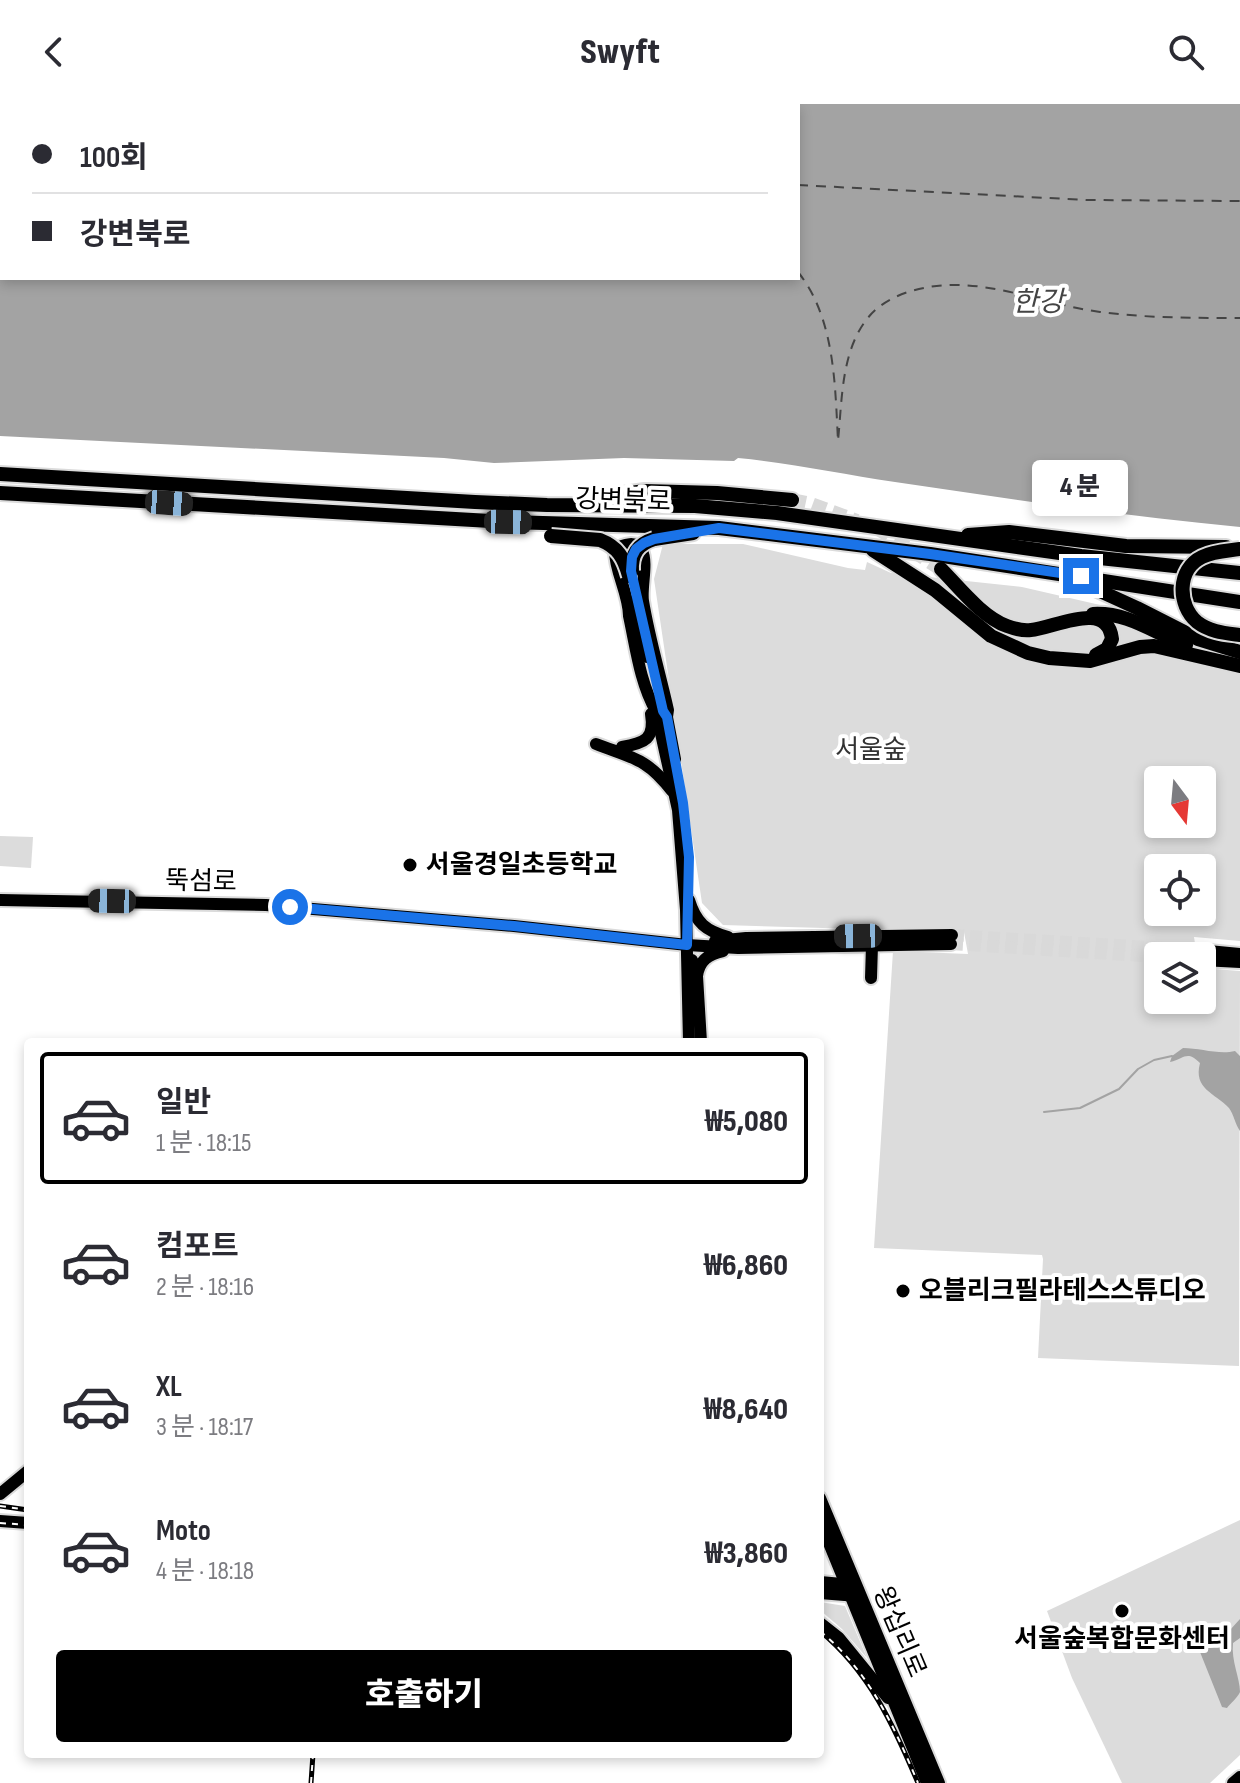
<!DOCTYPE html>
<html lang="ko">
<head>
<meta charset="utf-8">
<style>
  :root { --surface:#fff; --page:#f2f2f3; --text:#2b2b33; --muted:#7c7c81; --line:#e1e1e2; --accent:#000 }
  body { margin:0; font-family:"Sofia Sans Condensed","Noto Sans KR",sans-serif; background:var(--page); color:var(--text); height:100vh; display:flex; flex-direction:column; font-size:30px; white-space:nowrap }
  * { box-sizing:border-box; margin:0 }
  p { font-size:26px; color:var(--muted) }
  .icon { flex:none; width:44px; height:44px; fill:none; stroke:currentColor; stroke-width:2; stroke-linecap:round; stroke-linejoin:round }
  .map { position:relative; flex:1; overflow:hidden }
  .sheet { position:absolute; left:24px; top:934px; width:800px; height:720px; display:flex; flex-direction:column; background:var(--surface); border-radius:8px; box-shadow:0 4px 12px #0003 }
  .sheet>* { flex:none }
  .top-card { position:absolute; left:0px; top:0px; width:800px; height:176px; box-shadow:0 4px 12px #0003; display:grid; align-content:center; height:176px; padding:0 32px; background:var(--surface) }
  .needle { width:52px; rotate:164deg }
  .controls { position:absolute; left:1144px; top:662px; display:grid; gap:16px }
  .controls a { display:grid; place-items:center; width:72px; height:72px; border-radius:8px; background:var(--surface); box-shadow:0 4px 12px #0003; font-size:40px }
  .end { position:absolute; width:36px; height:36px; margin:-18px; border:10px solid #1a73e8; background:#fff; box-shadow:0 0 0 4px #fff }
  .from { border-radius:50% }
  .bubble { position:absolute; height:56px; border-radius:8px; background:var(--surface); box-shadow:0 4px 12px #0003; font-size:26px; font-weight:800; line-height:56px; text-align:center }
  .car { position:absolute; width:24px; height:48px; margin:-24px -12px; border-radius:10px; box-shadow:0 0 6px 2px #0007; background:linear-gradient(#222 24%,#8ab4d8 0 40%,#222 0 76%,#8ab4d8 0 86%,#222 0) }
  .top-card b { display:flex; align-items:center; gap:28px; height:76px; font-size:30px }
  .top-card b+b { border-top:2px solid var(--line) }
  .top-card i { width:20px; height:20px; background:var(--text) }
  ul { padding:14px 0 0; list-style:none }
  li { display:flex; align-items:center; gap:24px; height:132px; margin:0 16px 12px; padding:0 16px; border:4px solid transparent; border-radius:8px }
  li div { flex:1 }
  li b { display:block; font-size:30px }
  li em { font-style:normal; font-weight:800 }
  li.selected { border-color:var(--accent) }
  li>.icon { width:72px; height:72px; stroke-width:1.5 }
  .action { display:flex; gap:16px; margin-top:auto; padding:16px 32px }
  .action a { flex:1; height:92px; border-radius:8px; background:var(--accent); color:#fff; font-size:32px; font-weight:800; line-height:92px; text-align:center }
  header { display:flex; justify-content:space-between; align-items:center; height:104px; padding:0 32px; background:var(--surface); font-size:36px; font-weight:800 }
  .map>svg:first-child { display:block }
  .green { fill:#dcdcdc; fill-rule:evenodd }
  .water { fill:#a3a3a3; fill-rule:evenodd }
  .lines { fill:none; stroke-linecap:round; stroke-linejoin:round }
  .stream { stroke:#a3a3a3; stroke-width:2 }
  .ferry { stroke:#444; stroke-width:2; stroke-dasharray:10 8; stroke-linecap:butt }
  .major-tunnel { stroke:#d9d9d9; stroke-width:12; stroke-dasharray:12 6; stroke-linecap:butt }
  .highway-tunnel { stroke:#d9d9d9; stroke-width:14; stroke-dasharray:14 7; stroke-linecap:butt }
  .major-casing { stroke:#dbdbdb; stroke-width:16 }
  .highway-casing { stroke:#dbdbdb; stroke-width:18 }
  .major { stroke:#000; stroke-width:12 }
  .highway { stroke:#000; stroke-width:14 }
  .rail-casing { stroke:#000; stroke-width:5 }
  .rail { stroke:#fff; stroke-width:2; stroke-dasharray:6; stroke-linecap:butt }
  .highway-bridge-casing { stroke:#dbdbdb; stroke-width:18; stroke-linecap:butt }
  .highway-bridge { stroke:#000; stroke-width:14 }
  .route { stroke:#1a73e8; stroke-width:10 }
  .poi-dot { fill:#000; stroke:#fff; stroke-width:3 }
  .labels { text-anchor:middle; dominant-baseline:central; stroke-width:8; stroke-linejoin:round; paint-order:stroke }
  .street-label { font-size:26px; fill:#000; stroke:#fff }
  .park-label { font-size:26px; fill:#333; stroke:#fff }
  .poi-label { font-size:26px; font-weight:bold; fill:#000; stroke:#fff; text-anchor:start }
  .water-label { font-size:28px; font-style:italic; fill:#444; stroke:#fff }
</style>
</head>
<body>
<header><svg class="icon" aria-label="back" viewBox="0 0 24 24"><path d="M15 5l-7 7 7 7"/></svg>Swyft<svg class="icon" aria-label="search" viewBox="0 0 24 24"><circle cx="10" cy="10" r="6"/><path d="M15 15l6 6"/></svg></header>
<div class="map">
<svg width="1240" height="1679" viewBox="0 0 1240 1679">
  <rect width="100%" height="100%" fill="#fff"/>
  <!-- green -->
  <g class="green">
    <path d="M663 440H743L848 464 865 466 867 458 891 469 1022 483 1187 521 1240 530V837L1194 833 1197 852H1158V896H1202V864L1240 867 1239 1262 1038 1254 1043 1155 1042 1151 874 1144 893 847 968 850 964 828 723 821 702 799 654 475ZM1158 676H1202V720H1158ZM1158 764H1202V808H1158Z"/>
    <path d="M0 732 33 733 31 764 0 762Z"/>
    <path d="M1240 1416V1651L1210 1679H1122L1072 1574 1047 1507Z"/>
    <path d="M820 1498 845 1502 867 1554 842 1525 820 1506Z"/>
  </g>
  <!-- water -->
  <g class="water">
    <path d="M0 0H1240V423C1124 412 1009 395 895 378 842 370 790 359 738 354L734 357 624 354 494 359 444 354 0 332ZM2 2H798V174H2Z"/>
    <path d="M1183 944C1200 944 1219 951 1235 947L1240 952V1027C1235 1020 1234 1011 1229 1004 1215 989 1193 985 1200 959 1187 946 1185 954 1170 958L1172 952Z"/>
    <path d="M1240 1515V1534L1233 1539C1231 1557 1240 1574 1240 1588 1238 1593 1230 1600 1227 1604L1222 1603 1200 1548 1206 1530 1211 1525 1230 1526Z"/>
  </g>
  <g class="lines">
    <!-- stream -->
    <path class="stream" d="M1044 1008 1080 1004 1119 985 1138 965 1154 956 1172 952"/>
    <!-- ferry -->
    <g class="ferry">
      <path d="M20 0 30 2"/>
      <path d="M0 69H2"/>
      <path d="M798 81 1087 96 1240 97"/>
      <path d="M798 168C835 214 835 281 838 337 842 298 841 252 864 219 875 203 890 194 908 188 974 167 1035 199 1100 208 1146 214 1193 214 1240 214"/>
    </g>
    <!-- major-tunnel -->
    <g class="major-tunnel">
      <path d="M952 831 1198 846"/>
      <path d="M951 840 1158 853"/>
    </g>
    <!-- highway-tunnel -->
    <g class="highway-tunnel">
      <path d="M792 396 811 400 857 417"/>
      <path d="M877 424 941 465"/>
    </g>
    <defs>
      <g id="major">
        <path d="M634 497 647 553"/>
        <path d="M663 607 667 613 675 655"/>
        <path d="M667 613 668 606C660 570 649 534 643 497 641 483 648 459 642 447 637 436 623 440 615 446 614 465 629 490 629 512 636 544 640 579 656 607L678 706 686 806 689 938"/>
        <path d="M596 640C632 654 647 654 672 687"/>
        <path d="M622 643C645 639 655 635 651 610"/>
        <path d="M0 796 266 801 514 822 687 841 738 844 951 840"/>
        <path d="M689 796C696 819 706 827 728 833"/>
        <path d="M715 837 746 834 952 831"/>
        <path d="M1198 846 1240 850"/>
        <path d="M692 856 697 872 701 938"/>
        <path d="M1202 856 1240 858"/>
        <path d="M697 872C699 857 708 850 723 847"/>
        <path d="M871 874 872 841"/>
        <path d="M0 1390 28 1367"/>
        <path d="M820 1394 939 1679"/>
        <path d="M0 1417 28 1419"/>
        <path d="M820 1417 927 1679"/>
        <path d="M820 1478 853 1481"/>
        <path d="M820 1489 857 1492"/>
        <path d="M820 1519 839 1534 888 1594"/>
        <path d="M1233 1679 1240 1673"/>
      </g>
      <g id="highway">
        <path d="M0 370 475 398 547 401 695 402 777 409 1081 452 1240 469"/>
        <path d="M0 389 508 418 719 424 930 450 1240 498"/>
        <path d="M594 394 645 387 717 389 792 396"/>
        <path d="M968 431 1009 428 1126 442 1226 443"/>
        <path d="M654 435 693 429"/>
        <path d="M873 446 935 486 991 532 1028 549 1049 554 1090 557 1140 543 1154 542 1240 562"/>
        <path d="M941 465C959 483 982 513 1007 522 1015 525 1023 527 1031 526 1055 524 1107 495 1112 535L1107 545 1096 551"/>
        <path d="M1078 477 1137 504 1198 535 1240 548"/>
        <path d="M1093 510C1128 508 1154 529 1186 541"/>
      </g>
    </defs>
    <!-- major casing -->
    <use href="#major" class="major-casing"/>
    <!-- highway casing -->
    <use href="#highway" class="highway-casing"/>
    <!-- major -->
    <use href="#major" class="major"/>
    <!-- highway -->
    <use href="#highway" class="highway"/>
    <defs>
      <g id="rail">
        <path d="M0 1402 28 1406"/>
        <path d="M0 1419 28 1421"/>
        <path d="M820 1527C869 1567 894 1622 918 1679"/>
        <path d="M311 1679 313 1650"/>
      </g>
    </defs>
    <!-- rail casing -->
    <use href="#rail" class="rail-casing"/>
    <!-- rail -->
    <use href="#rail" class="rail"/>
    <defs>
      <g id="highway-bridge">
        <path d="M551 432 600 436C618 443 624 454 629 472"/>
        <path d="M1240 445C1227 447 1214 447 1202 453 1177 465 1177 501 1197 518 1210 528 1225 529 1240 531"/>
        <path d="M632 467C631 450 638 440 654 435"/>
      </g>
    </defs>
    <!-- highway-bridge casing -->
    <use href="#highway-bridge" class="highway-bridge-casing"/>
    <!-- highway-bridge -->
    <use href="#highway-bridge" class="highway-bridge"/>
  </g>
  <g class="lines">
    <!-- route -->
    <path class="route" d="M290 803 514 822 687 841 689 753 683 699 667 613 663 607 631 467 632 453 636 445 644 439 654 435 719 424 930 450 1081 472"/>
  </g>
  <!-- markers -->
  <g class="poi-dot">
    <circle cx="410" cy="761" r="8"/>
    <circle cx="903" cy="1187" r="8"/>
    <circle cx="1122" cy="1507" r="8"/>
  </g>
  <g class="labels">
    <!-- street labels -->
    <g class="street-label">
      <text transform="translate(623 397) rotate(2)">강변북로</text>
      <text transform="translate(201 778) rotate(1)">뚝섬로</text>
      <text transform="translate(899 1528) rotate(67)">왕십리로</text>
    </g>
    <!-- park labels -->
    <g class="park-label">
      <text x="871" y="646">서울숲</text>
    </g>
    <!-- poi labels -->
    <g class="poi-label">
      <text x="426" y="761">서울경일초등학교</text>
      <text x="919" y="1187">오블리크필라테스스튜디오</text>
      <text x="1122" y="1535" text-anchor="middle">서울숲복합문화센터</text>
    </g>
    <!-- water labels -->
    <g class="water-label">
      <text x="1038" y="198">한강</text>
    </g>
  </g>
</svg>
<div class="controls">
<a><svg class="needle" viewBox="-14 -14 28 28"><path d="M0-13l5 13h-10z" fill="#e53935"/><path d="M0 13l5-13h-10z" fill="#7c7c81"/></svg></a>
<a><svg class="icon" aria-label="locate" viewBox="0 0 24 24"><circle cx="12" cy="12" r="6"/><path d="M12 2v4M12 18v4M2 12h4M18 12h4"/></svg></a>
<a><svg class="icon" aria-label="layers" viewBox="0 0 24 24"><path d="M12 4l9 5-9 5-9-5zM3 14l9 5 9-5"/></svg></a>
</div>
<i class="end from" style="left:290px;top:803px"></i>
<i class="end" style="left:1081px;top:472px"></i>
<div class="bubble" style="left:1032px;top:356px;width:96px">4 분</div>
<i class="car" style="left:169px;top:399px;rotate:94deg"></i>
<i class="car" style="left:508px;top:418px;rotate:91deg"></i>
<i class="car" style="left:112px;top:797px;rotate:271deg"></i>
<i class="car" style="left:858px;top:832px;rotate:269deg"></i>
<div class="top-card">
<b><i class="from"></i>100회</b>
<b><i></i>강변북로</b>
</div>
<section class="sheet">
<ul>
<li class="selected"><svg class="icon" aria-label="car" viewBox="0 0 24 24"><path d="M5 17H2v-5l4-1 3-4h7l3 4 3 1v5h-3M9 17h6M6 11h13"/><circle cx="7" cy="17" r="2"/><circle cx="17" cy="17" r="2"/></svg><div><b>일반</b><p>1 분 · 18:15</p></div><em>₩5,080</em></li>
<li><svg class="icon" aria-label="car" viewBox="0 0 24 24"><path d="M5 17H2v-5l4-1 3-4h7l3 4 3 1v5h-3M9 17h6M6 11h13"/><circle cx="7" cy="17" r="2"/><circle cx="17" cy="17" r="2"/></svg><div><b>컴포트</b><p>2 분 · 18:16</p></div><em>₩6,860</em></li>
<li><svg class="icon" aria-label="car" viewBox="0 0 24 24"><path d="M5 17H2v-5l4-1 3-4h7l3 4 3 1v5h-3M9 17h6M6 11h13"/><circle cx="7" cy="17" r="2"/><circle cx="17" cy="17" r="2"/></svg><div><b>XL</b><p>3 분 · 18:17</p></div><em>₩8,640</em></li>
<li><svg class="icon" aria-label="car" viewBox="0 0 24 24"><path d="M5 17H2v-5l4-1 3-4h7l3 4 3 1v5h-3M9 17h6M6 11h13"/><circle cx="7" cy="17" r="2"/><circle cx="17" cy="17" r="2"/></svg><div><b>Moto</b><p>4 분 · 18:18</p></div><em>₩3,860</em></li>
</ul>
<div class="action"><a>호출하기</a></div>
</section>
</div>
</body>
</html>
